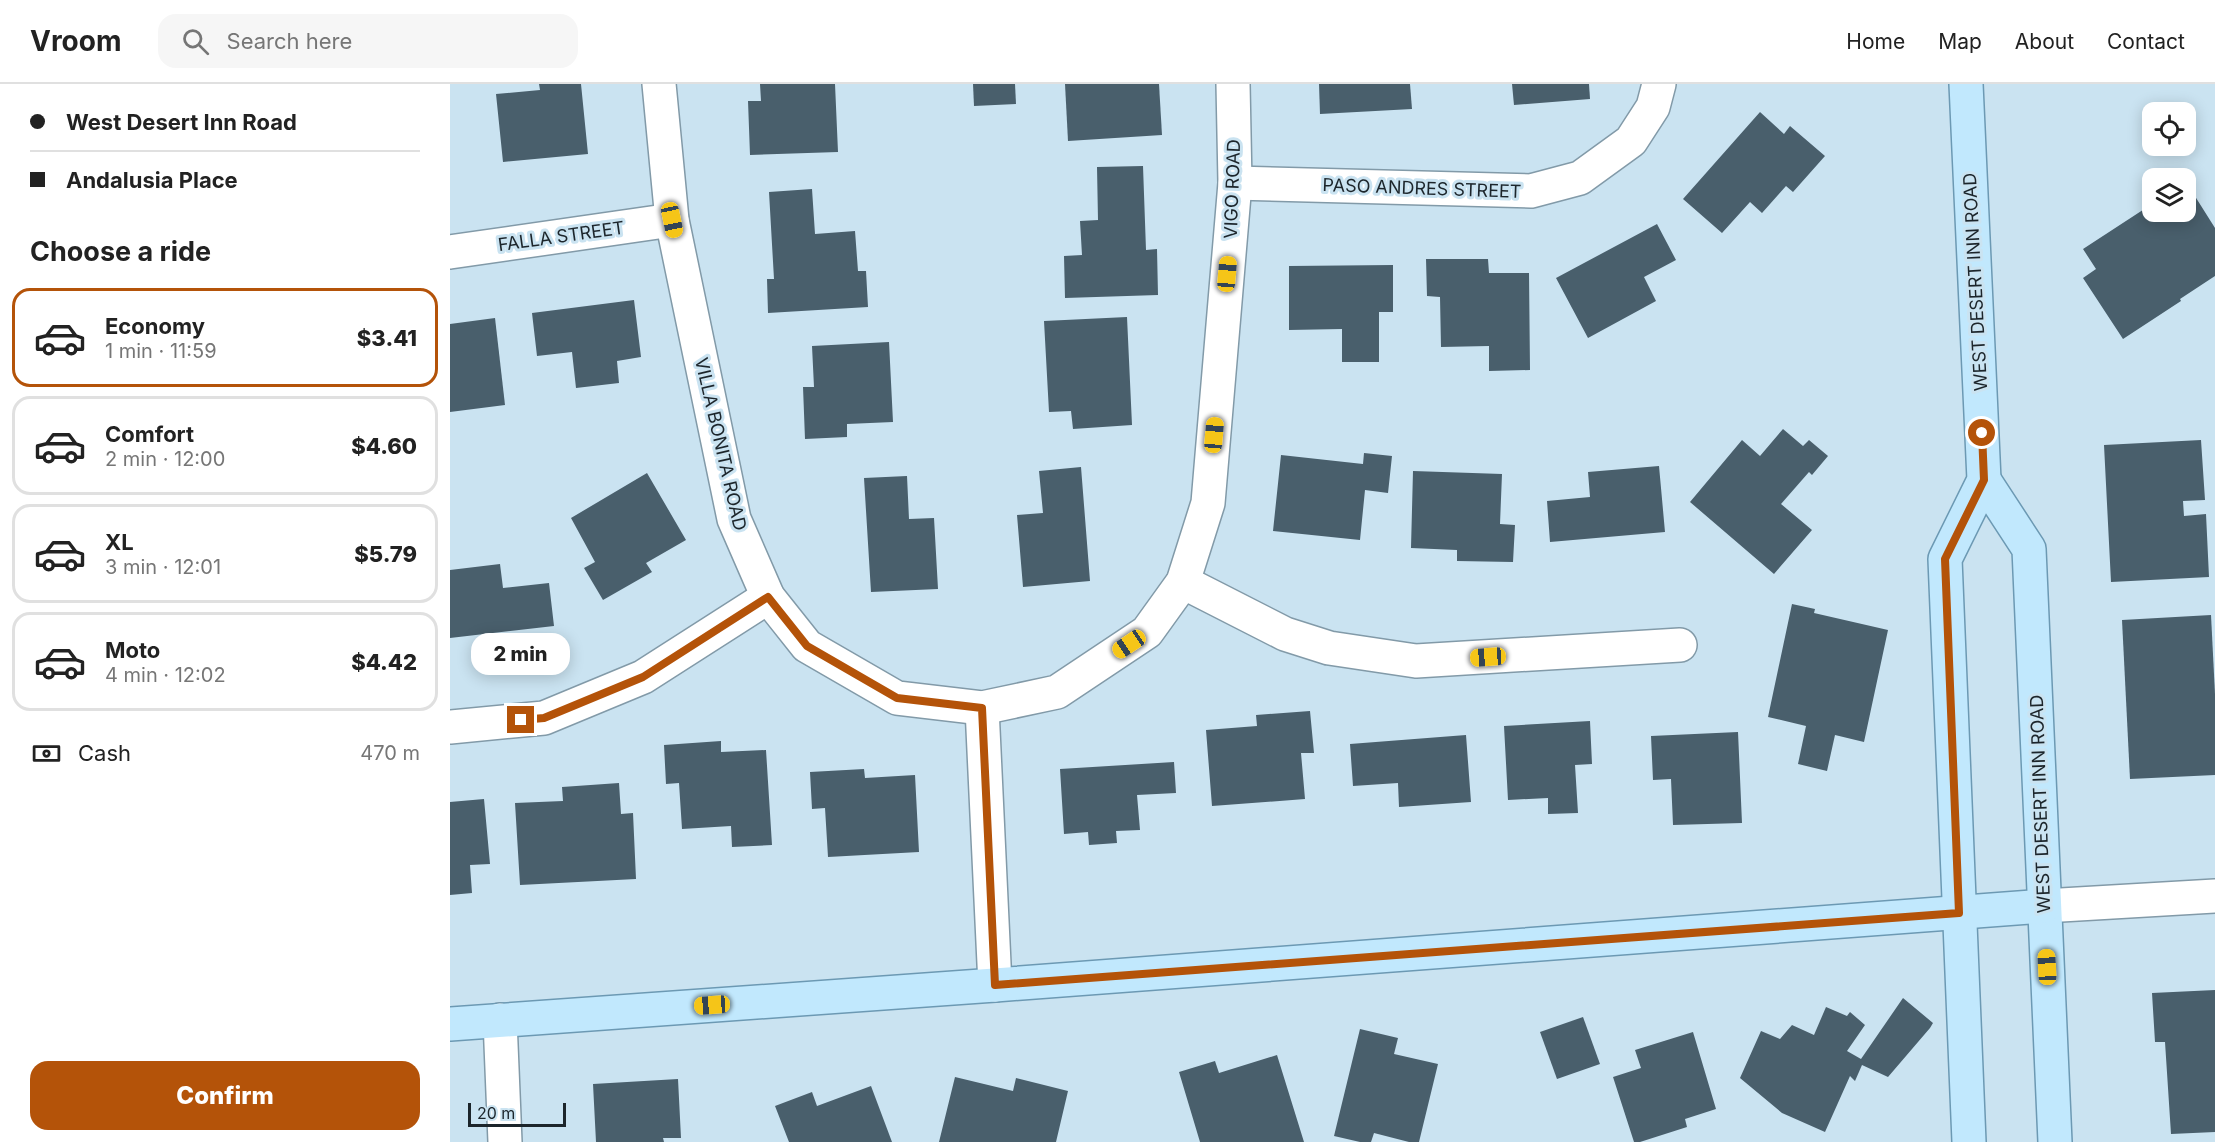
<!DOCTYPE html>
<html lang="en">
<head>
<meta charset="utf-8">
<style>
  :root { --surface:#fff; --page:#f6f6f6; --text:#222; --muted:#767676; --line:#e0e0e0; --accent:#b45309 }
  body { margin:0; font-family:Inter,sans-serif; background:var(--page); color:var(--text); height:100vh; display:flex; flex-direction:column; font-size:22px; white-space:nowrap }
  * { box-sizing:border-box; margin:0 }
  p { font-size:20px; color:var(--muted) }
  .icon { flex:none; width:33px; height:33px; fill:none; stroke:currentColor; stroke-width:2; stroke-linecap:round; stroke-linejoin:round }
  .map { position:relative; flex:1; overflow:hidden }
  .drawer { display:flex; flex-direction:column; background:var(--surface); width:450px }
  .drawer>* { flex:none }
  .top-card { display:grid; align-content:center; height:132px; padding:0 30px; background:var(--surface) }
  .controls { position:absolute; left:1692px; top:18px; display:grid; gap:12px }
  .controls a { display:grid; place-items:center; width:54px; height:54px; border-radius:12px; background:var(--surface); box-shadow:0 3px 15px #0003; font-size:30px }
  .scale { position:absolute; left:18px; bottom:15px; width:98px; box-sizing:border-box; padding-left:6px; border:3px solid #1c252b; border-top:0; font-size:16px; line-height:21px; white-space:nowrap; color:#1c252b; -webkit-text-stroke:4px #cae3f1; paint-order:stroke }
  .end { position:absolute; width:27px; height:27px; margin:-14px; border:8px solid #b45309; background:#fff; box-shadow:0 0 0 3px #fff }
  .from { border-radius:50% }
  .bubble { position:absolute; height:42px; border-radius:18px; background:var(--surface); box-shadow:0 3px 15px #0003; font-size:20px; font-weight:800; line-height:42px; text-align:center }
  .car { position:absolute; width:18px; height:36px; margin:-18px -9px; border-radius:8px; box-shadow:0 0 4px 2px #0007; background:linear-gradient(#f5c518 24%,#345 0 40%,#f5c518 0 76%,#345 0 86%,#f5c518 0) }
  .top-card b { display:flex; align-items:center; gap:21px; height:57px; font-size:22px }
  .top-card b+b { border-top:2px solid var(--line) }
  .top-card i { width:15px; height:15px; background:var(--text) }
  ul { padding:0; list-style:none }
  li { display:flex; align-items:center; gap:18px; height:99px; margin:0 12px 9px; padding:0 18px; border:3px solid var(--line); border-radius:18px }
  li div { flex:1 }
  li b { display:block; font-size:22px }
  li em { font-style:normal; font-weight:800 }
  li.selected { border-color:var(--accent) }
  li>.icon { width:54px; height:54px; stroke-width:1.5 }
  h2 { padding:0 30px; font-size:27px; line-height:72px }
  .pay { display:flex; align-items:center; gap:15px; height:66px; padding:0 30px; font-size:22px }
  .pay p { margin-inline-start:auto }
  .button { display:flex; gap:12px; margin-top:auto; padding:12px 30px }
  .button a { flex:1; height:69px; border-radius:18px; background:var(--accent); color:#fff; font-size:24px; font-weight:800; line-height:69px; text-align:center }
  header { display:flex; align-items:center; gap:36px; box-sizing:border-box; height:84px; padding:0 30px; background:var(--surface); border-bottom:2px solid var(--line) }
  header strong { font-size:28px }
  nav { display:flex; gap:33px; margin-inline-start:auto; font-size:21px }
  .search { width:420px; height:54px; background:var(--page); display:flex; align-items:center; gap:15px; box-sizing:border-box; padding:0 21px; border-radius:18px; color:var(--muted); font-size:22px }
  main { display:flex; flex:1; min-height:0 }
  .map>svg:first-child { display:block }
  .building { fill:#495f6c }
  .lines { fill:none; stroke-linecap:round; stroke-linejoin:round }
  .minor-casing { stroke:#829aa8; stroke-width:36 }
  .major-casing { stroke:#6c99b3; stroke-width:36 }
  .minor { stroke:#fff; stroke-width:33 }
  .major { stroke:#c1e8fd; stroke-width:33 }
  .route { stroke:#b45309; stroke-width:8 }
  .labels { text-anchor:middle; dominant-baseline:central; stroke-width:6; stroke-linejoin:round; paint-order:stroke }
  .street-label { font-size:18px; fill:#1c252b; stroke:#cae3f1 }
</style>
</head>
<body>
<header>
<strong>Vroom</strong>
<div class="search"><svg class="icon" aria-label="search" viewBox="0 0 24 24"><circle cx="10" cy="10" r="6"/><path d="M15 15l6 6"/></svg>Search here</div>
<nav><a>Home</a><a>Map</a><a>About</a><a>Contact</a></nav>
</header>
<main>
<section class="drawer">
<div class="top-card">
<b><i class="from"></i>West Desert Inn Road</b>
<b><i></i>Andalusia Place</b>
</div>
<h2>Choose a ride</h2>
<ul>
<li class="selected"><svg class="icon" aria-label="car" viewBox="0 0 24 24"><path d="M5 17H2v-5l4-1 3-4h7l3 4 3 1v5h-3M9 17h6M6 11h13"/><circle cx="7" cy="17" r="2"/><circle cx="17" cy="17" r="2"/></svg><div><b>Economy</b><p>1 min · 11:59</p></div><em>$3.41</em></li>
<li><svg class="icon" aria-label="car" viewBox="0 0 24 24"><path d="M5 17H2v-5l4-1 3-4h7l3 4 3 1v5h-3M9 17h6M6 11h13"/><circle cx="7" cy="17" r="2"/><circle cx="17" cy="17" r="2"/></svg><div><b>Comfort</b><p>2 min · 12:00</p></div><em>$4.60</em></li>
<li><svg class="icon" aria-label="car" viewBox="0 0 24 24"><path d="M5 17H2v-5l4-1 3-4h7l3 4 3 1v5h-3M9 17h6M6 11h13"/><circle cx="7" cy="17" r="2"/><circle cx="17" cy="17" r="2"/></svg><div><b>XL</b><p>3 min · 12:01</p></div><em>$5.79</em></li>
<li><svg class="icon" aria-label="car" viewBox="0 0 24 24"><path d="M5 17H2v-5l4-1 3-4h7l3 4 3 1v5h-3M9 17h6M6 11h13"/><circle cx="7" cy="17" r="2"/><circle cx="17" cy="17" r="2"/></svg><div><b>Moto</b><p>4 min · 12:02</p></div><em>$4.42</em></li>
</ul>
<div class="pay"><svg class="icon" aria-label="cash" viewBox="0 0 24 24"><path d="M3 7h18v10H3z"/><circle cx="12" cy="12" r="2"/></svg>Cash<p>470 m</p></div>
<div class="button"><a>Confirm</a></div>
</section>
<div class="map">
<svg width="1765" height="1058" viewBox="0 0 1765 1058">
  <rect width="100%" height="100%" fill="#cae3f1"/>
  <!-- building -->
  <g class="building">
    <path d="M89 0H131L138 70 53 78 46 10 90 6Z"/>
    <path d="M310 0H385L388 68 300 71 298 17H311Z"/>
    <path d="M523 0H565L566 20 524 22Z"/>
    <path d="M615 0H709L712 51 618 57Z"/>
    <path d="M869 0H960L962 25 870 30Z"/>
    <path d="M1062 0H1139L1140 15 1064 21Z"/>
    <path d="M1310 28 1334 50 1340 42 1375 72 1343 108 1336 102 1312 129 1300 118 1272 149 1233 115Z"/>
    <path d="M693 82 696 166 707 165 708 211 615 214 614 172 632 171 630 137 648 136 647 83Z"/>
    <path d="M1736 98 1765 144V192L1730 215 1731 217 1673 255 1633 194 1646 185 1633 165 1702 120V128H1736Z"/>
    <path d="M362 105 365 150 405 147 408 187H416L418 223 318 229 317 195H324L319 108Z"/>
    <path d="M1207 140 1226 176 1194 193 1206 217 1138 254 1106 194Z"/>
    <path d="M976 175H1038L1039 189H1079L1080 286 1039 287V262L991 263 990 213 977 212Z"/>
    <path d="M943 181V228H929V278H892V245L839 246V182Z"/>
    <path d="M184 216 191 273 167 277 169 299 126 304 122 268 87 272 82 229Z"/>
    <path d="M677 233 682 341 623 345 621 327 599 328 594 237Z"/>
    <path d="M45 234 55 321 0 328V240Z"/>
    <path d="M439 258 443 338 397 340V353L355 355 353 303H364L362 262Z"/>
    <path d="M1333 345 1353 362 1359 356 1378 372 1362 391 1359 388 1331 420 1362 446 1324 490 1240 418 1292 356 1310 372Z"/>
    <path d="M1751 356 1755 416 1733 417 1734 432 1756 430 1759 493 1661 498 1654 361Z"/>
    <path d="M914 369 942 372 938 409 915 406 910 456 823 447 831 371 913 380Z"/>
    <path d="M1209 382 1215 448 1100 458 1097 417 1140 413 1138 388Z"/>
    <path d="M631 383 640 497 573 503 567 431 593 429 589 387Z"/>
    <path d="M963 387 1052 390 1050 440 1065 441 1063 478 1007 477V466L961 464Z"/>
    <path d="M197 389 236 456 196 479 202 488 153 516 134 484 145 478 121 434Z"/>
    <path d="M457 392 459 435 484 434 488 505 421 508 414 394Z"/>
    <path d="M50 480 53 504 99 499 104 542 0 554V486Z"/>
    <path d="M1342 520 1365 525 1364 529 1438 546 1414 658 1385 651 1377 687 1348 680 1356 642 1318 633Z"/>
    <path d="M1761 531 1765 610V691L1680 695 1672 536Z"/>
    <path d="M860 627 864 669H851L855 715 762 722 756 646 807 642 806 631Z"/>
    <path d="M1140 637 1142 680 1125 681 1128 729 1098 730V714L1058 716 1054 642Z"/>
    <path d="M1288 648 1292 739 1223 741 1221 695 1203 696 1201 652Z"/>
    <path d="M1016 651 1021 718 949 723 948 699 903 702 900 660Z"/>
    <path d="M271 657V668L316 666 322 761 282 763 281 742 232 745 229 699 216 700 214 661Z"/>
    <path d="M724 678 726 709 687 711 690 746 666 747 667 759 639 761 638 748 614 750 610 685Z"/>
    <path d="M414 685 415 694 465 691 469 768 378 773 375 724 362 725 360 688Z"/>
    <path d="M169 699 171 730 183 729 186 795 70 801 65 719 113 717 112 703Z"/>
    <path d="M34 715 40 780 20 781 22 809 0 811V718Z"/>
    <path d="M1765 906V1048L1721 1050 1715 958H1705L1702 909Z"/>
    <path d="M1453 914 1483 939 1480 944 1438 993 1412 981 1405 997 1400 992 1375 1048 1332 1029 1290 994 1311 947 1330 955 1342 941 1364 951 1376 923 1397 932 1400 928 1415 941 1397 967 1411 975Z"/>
    <path d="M1133 933 1150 980 1107 995 1090 948Z"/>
    <path d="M910 945 948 954 944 970 988 980 969 1058H959L924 1049 921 1058H910L884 1052Z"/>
    <path d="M1243 948 1266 1025 1235 1035 1237 1043 1190 1058H1184L1163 993 1191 984 1185 966Z"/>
    <path d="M827 971 854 1058H750L729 988 765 977 769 989Z"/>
    <path d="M505 993 563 1007 566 994 618 1007 606 1058H489Z"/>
    <path d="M228 995 231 1054H213L214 1058H146L143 1000Z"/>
    <path d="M421 1002 442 1058H339L325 1022 362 1008 367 1022Z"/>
  </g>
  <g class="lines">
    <defs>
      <g id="minor">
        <path d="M209 0 222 136 284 435 318 513 357 562 447 614 532 624 607 608 697 548 733 498 758 419 785 99 783 0"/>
        <path d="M785 99 1081 107 1130 94 1181 57 1203 23 1209 0"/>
        <path d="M0 168 222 136"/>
        <path d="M733 498 835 550 879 564 966 577 1230 561"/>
        <path d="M532 624 545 901"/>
        <path d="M0 643 94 634 193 593 318 513"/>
        <path d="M1594 822 1765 812"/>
        <path d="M50 936 55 1058"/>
      </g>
      <g id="major">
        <path d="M1516 0 1534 396 1495 475 1519 1058"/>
        <path d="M1534 396 1579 465 1605 1058"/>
        <path d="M0 940 545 901 1594 822"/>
      </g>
    </defs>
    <!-- minor casing -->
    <use href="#minor" class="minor-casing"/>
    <!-- major casing -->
    <use href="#major" class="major-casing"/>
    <!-- minor -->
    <use href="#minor" class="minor"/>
    <!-- major -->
    <use href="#major" class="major"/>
  </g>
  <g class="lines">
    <!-- route -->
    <path class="route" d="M71 636 94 634 193 593 318 513 357 562 447 614 532 624 545 901 1509 829 1495 475 1534 396 1532 349"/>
  </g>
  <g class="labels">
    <!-- street labels -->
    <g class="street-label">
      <text transform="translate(972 104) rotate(2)">PASO ANDRES STREET</text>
      <text transform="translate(782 105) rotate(-88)">VIGO ROAD</text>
      <text transform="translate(111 152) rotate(-8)">FALLA STREET</text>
      <text transform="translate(1525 198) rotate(-93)">WEST DESERT INN ROAD</text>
      <text transform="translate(271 360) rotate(77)">VILLA BONITA ROAD</text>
      <text transform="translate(1590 720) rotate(-92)">WEST DESERT INN ROAD</text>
    </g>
  </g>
</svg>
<div class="controls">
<a><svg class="icon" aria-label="locate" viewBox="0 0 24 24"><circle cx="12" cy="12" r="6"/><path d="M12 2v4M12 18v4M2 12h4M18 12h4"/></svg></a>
<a><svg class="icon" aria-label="layers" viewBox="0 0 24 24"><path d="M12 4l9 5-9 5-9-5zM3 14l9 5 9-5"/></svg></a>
</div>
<div class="scale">20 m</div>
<i class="end from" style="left:1532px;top:349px"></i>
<i class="end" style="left:71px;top:636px"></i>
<div class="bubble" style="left:21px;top:549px;width:99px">2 min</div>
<i class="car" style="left:222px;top:136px;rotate:168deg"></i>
<i class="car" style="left:777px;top:190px;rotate:5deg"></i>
<i class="car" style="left:764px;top:351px;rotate:5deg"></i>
<i class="car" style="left:679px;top:560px;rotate:236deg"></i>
<i class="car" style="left:1038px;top:573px;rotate:266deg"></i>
<i class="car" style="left:1597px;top:883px;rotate:357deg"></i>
<i class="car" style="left:262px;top:921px;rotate:266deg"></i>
</div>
</main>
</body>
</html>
